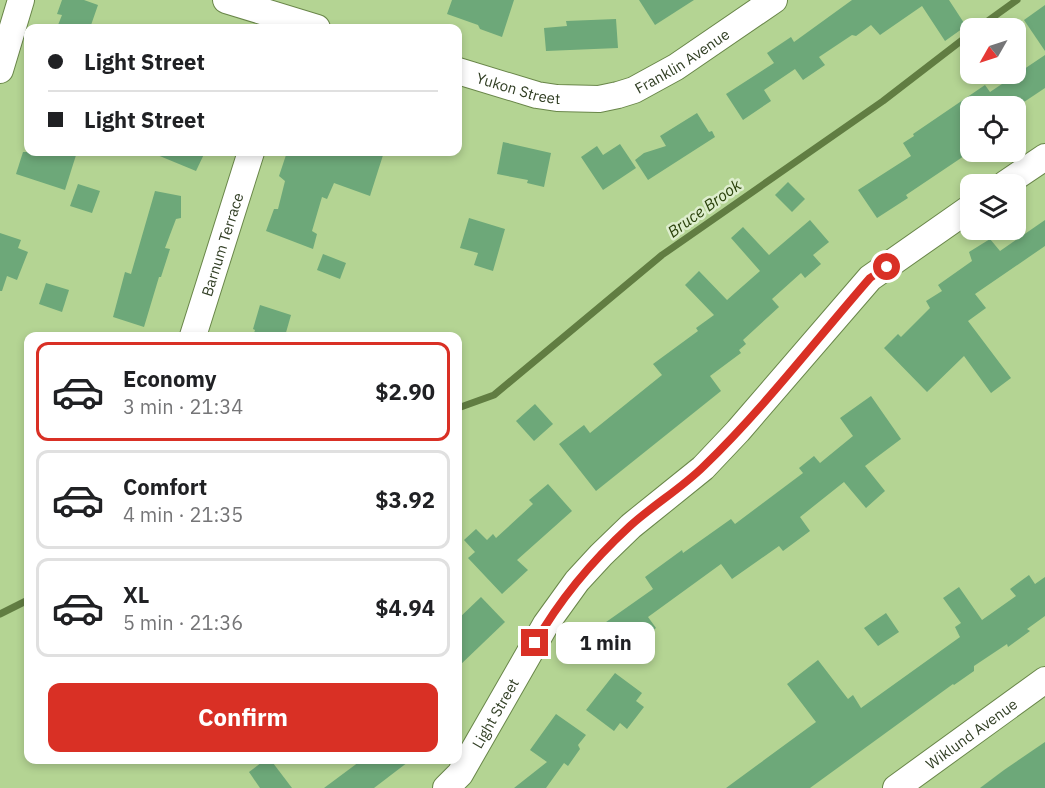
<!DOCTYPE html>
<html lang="en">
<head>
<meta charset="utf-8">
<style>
  :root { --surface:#fff; --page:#f2f2f2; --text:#202124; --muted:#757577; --line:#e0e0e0; --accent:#d93025 }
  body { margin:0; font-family:"IBM Plex Sans",sans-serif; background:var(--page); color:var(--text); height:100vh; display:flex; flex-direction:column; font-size:22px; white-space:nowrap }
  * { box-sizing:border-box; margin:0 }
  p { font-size:20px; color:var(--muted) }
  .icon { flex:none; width:33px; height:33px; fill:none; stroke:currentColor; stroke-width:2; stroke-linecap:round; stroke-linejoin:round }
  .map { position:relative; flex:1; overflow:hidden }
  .drawer { position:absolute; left:24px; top:332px; width:438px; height:432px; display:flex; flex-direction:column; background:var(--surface); border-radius:12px; box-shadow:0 3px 9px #0003 }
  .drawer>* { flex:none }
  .hud { position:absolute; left:24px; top:24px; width:438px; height:132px; border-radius:12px; box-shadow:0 3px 9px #0003; display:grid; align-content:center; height:132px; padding:0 24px; background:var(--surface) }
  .needle { width:39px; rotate:231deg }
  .controls { position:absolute; left:960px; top:18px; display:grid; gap:12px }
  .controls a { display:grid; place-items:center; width:66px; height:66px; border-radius:12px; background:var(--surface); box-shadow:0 3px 9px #0003; font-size:30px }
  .end { position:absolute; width:27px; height:27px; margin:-14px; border:8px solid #d93025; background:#fff; box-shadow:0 0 0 3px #fff }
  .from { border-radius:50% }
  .bubble { position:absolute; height:42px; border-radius:12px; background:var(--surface); box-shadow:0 3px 9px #0003; font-size:20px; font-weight:800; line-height:42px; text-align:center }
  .hud b { display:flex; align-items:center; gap:21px; height:57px; font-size:22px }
  .hud b+b { border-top:2px solid var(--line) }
  .hud i { width:15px; height:15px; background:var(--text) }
  ul { padding:10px 0 0; list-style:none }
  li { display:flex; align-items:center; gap:18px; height:99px; margin:0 12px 9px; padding:0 12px; border:3px solid var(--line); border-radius:12px }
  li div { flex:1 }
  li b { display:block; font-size:22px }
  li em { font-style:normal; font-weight:800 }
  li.current { border-color:var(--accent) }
  li>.icon { width:54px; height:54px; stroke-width:1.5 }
  .action { display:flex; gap:12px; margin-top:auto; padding:12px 24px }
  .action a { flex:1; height:69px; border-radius:12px; background:var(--accent); color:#fff; font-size:24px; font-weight:800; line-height:69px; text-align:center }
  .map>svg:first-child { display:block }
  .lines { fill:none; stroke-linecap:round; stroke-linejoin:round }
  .stream { stroke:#617d42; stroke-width:7 }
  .building { fill:#6da879 }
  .street-casing { stroke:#698649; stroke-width:28 }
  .street { stroke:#fff; stroke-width:26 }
  .route { stroke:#d93025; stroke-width:8 }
  .labels { text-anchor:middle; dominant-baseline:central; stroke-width:5; stroke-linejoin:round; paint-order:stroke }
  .street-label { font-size:15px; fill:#323f25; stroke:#deeece }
  .water-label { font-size:16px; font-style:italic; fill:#2b420c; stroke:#deeece }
</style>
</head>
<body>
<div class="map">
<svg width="1045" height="788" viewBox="0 0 1045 788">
  <rect width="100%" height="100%" fill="#b4d493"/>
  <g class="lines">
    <!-- stream -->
    <g class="stream">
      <path d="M978 28 1017 0"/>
      <path d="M458 408 494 395 662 255 883 101 970 34"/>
      <path d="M0 614 28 600"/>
    </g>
  </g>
  <!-- building -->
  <g class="building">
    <path d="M62 0H84L98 5 90 28H68L58 25 62 15 57 14Z"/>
    <path d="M452 0H514L502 37 480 29 478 25 447 14Z"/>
    <path d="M639 0H694L655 25Z"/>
    <path d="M852 0H949L966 26 945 41 922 6 880 35 871 25 856 36 852 35 819 57 825 65 803 80 795 69 764 90 771 101 743 120 726 94 774 63 767 53 791 37 794 42Z"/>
    <path d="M1045 5V51L1024 20Z"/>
    <path d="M616 19 618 48 546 51 544 28 567 26 566 21Z"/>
    <path d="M1045 55V88L1018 106H970V152L906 195 908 198 877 218 858 190 911 156 903 143 914 136 913 134 985 85 990 92Z"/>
    <path d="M697 113 709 132 712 131 715 137 648 180 635 160 644 153 666 146 660 136Z"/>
    <path d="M503 142 551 153 544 187 527 183 528 180 497 174Z"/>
    <path d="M620 144 636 168 603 190 581 157 597 146 603 155Z"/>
    <path d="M23 152H77L65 190 16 174Z"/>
    <path d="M150 152H205L196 171Z"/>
    <path d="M287 152H384L370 196 334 183 327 199 322 197 312 231 317 234 313 249 266 231 274 209H278L285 181 279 176Z"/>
    <path d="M788 182 805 199 792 212 775 195Z"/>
    <path d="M78 184 100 191 92 213 70 206Z"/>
    <path d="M155 191 181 196V218L176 219 165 248 170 249 161 277H159L144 327 113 317 125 272 131 274Z"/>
    <path d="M469 218 505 229 493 271 474 265 478 253 460 248Z"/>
    <path d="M810 220 829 242 813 255 821 264 805 278 801 273 772 299 779 307 743 340 746 344 739 350 741 353 710 376 721 391 596 491 559 444 584 425 590 433 662 375 653 364 698 331 696 328 714 315 685 285 699 271 727 300 760 271 731 238 743 227 769 255Z"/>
    <path d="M1045 220V246L975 294 986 308 968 321 1011 378 991 393 964 356 927 392 884 348 898 334 901 337 930 308 926 301 942 291 938 285 972 261 969 252 990 239 1000 251Z"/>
    <path d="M0 233 21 240 18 248 28 252 17 280 7 276 2 291H0Z"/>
    <path d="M323 254 346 263 340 279 317 270Z"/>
    <path d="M46 283 69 290 62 312 39 304Z"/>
    <path d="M260 305 291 315 285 336H253L255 330 253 329Z"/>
    <path d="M871 396 901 439 865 466 885 491 866 508 844 482 800 517 810 531 783 551 779 546 732 579 721 564 648 617 656 628 618 655 599 627 653 589 645 577 682 550 683 553 731 519 735 524 803 473 799 468 814 456 820 463 853 436 840 418Z"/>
    <path d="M535 404 553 424 534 441 516 421Z"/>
    <path d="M548 484 572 511 517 560 528 570 502 594 468 558 475 552 464 540 476 529 487 540 493 534 496 538 533 504 529 500Z"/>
    <path d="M1029 575 1035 584 1045 577V616L1027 629 1030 631 1008 647 1007 644 974 666V671L954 685 953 684 810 788H726L816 722 787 684 818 660 848 699 853 695 861 708 960 637 955 627 961 623 943 598 959 587 982 620 1016 596 1010 589Z"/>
    <path d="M481 597 505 622 458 667V619Z"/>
    <path d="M886 613 899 632 878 646 864 628Z"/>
    <path d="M615 673 642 693 636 701 644 707 627 729 620 723 614 731 586 710Z"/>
    <path d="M556 714 586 735 578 745 580 749 568 766 564 763 546 788H514L547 762 530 750Z"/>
    <path d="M1045 742V788H980L1004 770Z"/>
    <path d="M266 759H270L292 788H260L249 772Z"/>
    <path d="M363 759H412L374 788H324Z"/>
  </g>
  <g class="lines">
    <defs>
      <g id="street">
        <path d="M226 0 317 28"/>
        <path d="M0 70 21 0"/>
        <path id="s1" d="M458 71 537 95 557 98 599 99 618 95 634 90 676 67 774 0"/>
        <path d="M1005 184 1045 157"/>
        <path id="s2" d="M193 336 251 152"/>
        <path id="s3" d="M446 788 460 774 546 624 577 581 601 555 631 526 703 468 738 431 870 278 970 208"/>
        <path id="s4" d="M896 788 1045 680"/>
      </g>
    </defs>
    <!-- street casing -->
    <use href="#street" class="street-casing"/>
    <!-- street -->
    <use href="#street" class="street"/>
  </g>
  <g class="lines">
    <!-- route -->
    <path class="route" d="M535 643C560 599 593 560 630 526 653 505 682 488 704 466 764 408 815 341 870 278L887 267"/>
  </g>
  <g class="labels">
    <!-- street labels -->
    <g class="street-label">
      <text stroke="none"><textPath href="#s1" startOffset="237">Franklin Avenue</textPath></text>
      <text stroke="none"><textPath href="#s1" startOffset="63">Yukon Street</textPath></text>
      <text stroke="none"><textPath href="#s2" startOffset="96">Barnum Terrace</textPath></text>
      <text stroke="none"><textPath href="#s3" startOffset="90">Light Street</textPath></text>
      <text stroke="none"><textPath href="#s4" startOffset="93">Wiklund Avenue</textPath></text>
    </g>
    <!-- water labels -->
    <g class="water-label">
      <text transform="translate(704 208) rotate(-36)">Bruce Brook</text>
    </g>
  </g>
</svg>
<div class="controls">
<a><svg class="needle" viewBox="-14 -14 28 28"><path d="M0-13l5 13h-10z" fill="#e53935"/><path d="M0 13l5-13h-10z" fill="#757577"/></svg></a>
<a><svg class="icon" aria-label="locate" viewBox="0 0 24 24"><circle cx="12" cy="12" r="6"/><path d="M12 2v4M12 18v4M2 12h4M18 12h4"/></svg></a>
<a><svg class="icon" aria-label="layers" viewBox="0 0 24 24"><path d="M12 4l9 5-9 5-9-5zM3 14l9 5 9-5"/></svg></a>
</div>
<i class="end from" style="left:887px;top:267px"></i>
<i class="end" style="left:535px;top:643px"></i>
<div class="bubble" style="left:556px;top:622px;width:99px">1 min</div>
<div class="hud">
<b><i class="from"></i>Light Street</b>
<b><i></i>Light Street</b>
</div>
<section class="drawer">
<ul>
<li class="current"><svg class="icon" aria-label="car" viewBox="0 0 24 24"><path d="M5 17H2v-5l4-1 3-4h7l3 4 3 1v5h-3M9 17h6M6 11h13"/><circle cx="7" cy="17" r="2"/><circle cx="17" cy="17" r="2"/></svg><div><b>Economy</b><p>3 min · 21:34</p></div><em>$2.90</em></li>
<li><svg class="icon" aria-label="car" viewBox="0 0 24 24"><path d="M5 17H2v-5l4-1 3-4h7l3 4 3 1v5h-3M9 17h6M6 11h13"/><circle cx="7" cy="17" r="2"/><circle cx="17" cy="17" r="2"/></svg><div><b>Comfort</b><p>4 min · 21:35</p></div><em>$3.92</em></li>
<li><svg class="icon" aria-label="car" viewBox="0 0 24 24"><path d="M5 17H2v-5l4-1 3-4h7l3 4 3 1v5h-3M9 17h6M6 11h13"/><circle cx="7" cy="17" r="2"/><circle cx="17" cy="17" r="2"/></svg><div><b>XL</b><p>5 min · 21:36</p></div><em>$4.94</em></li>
</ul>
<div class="action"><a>Confirm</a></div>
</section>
</div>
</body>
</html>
